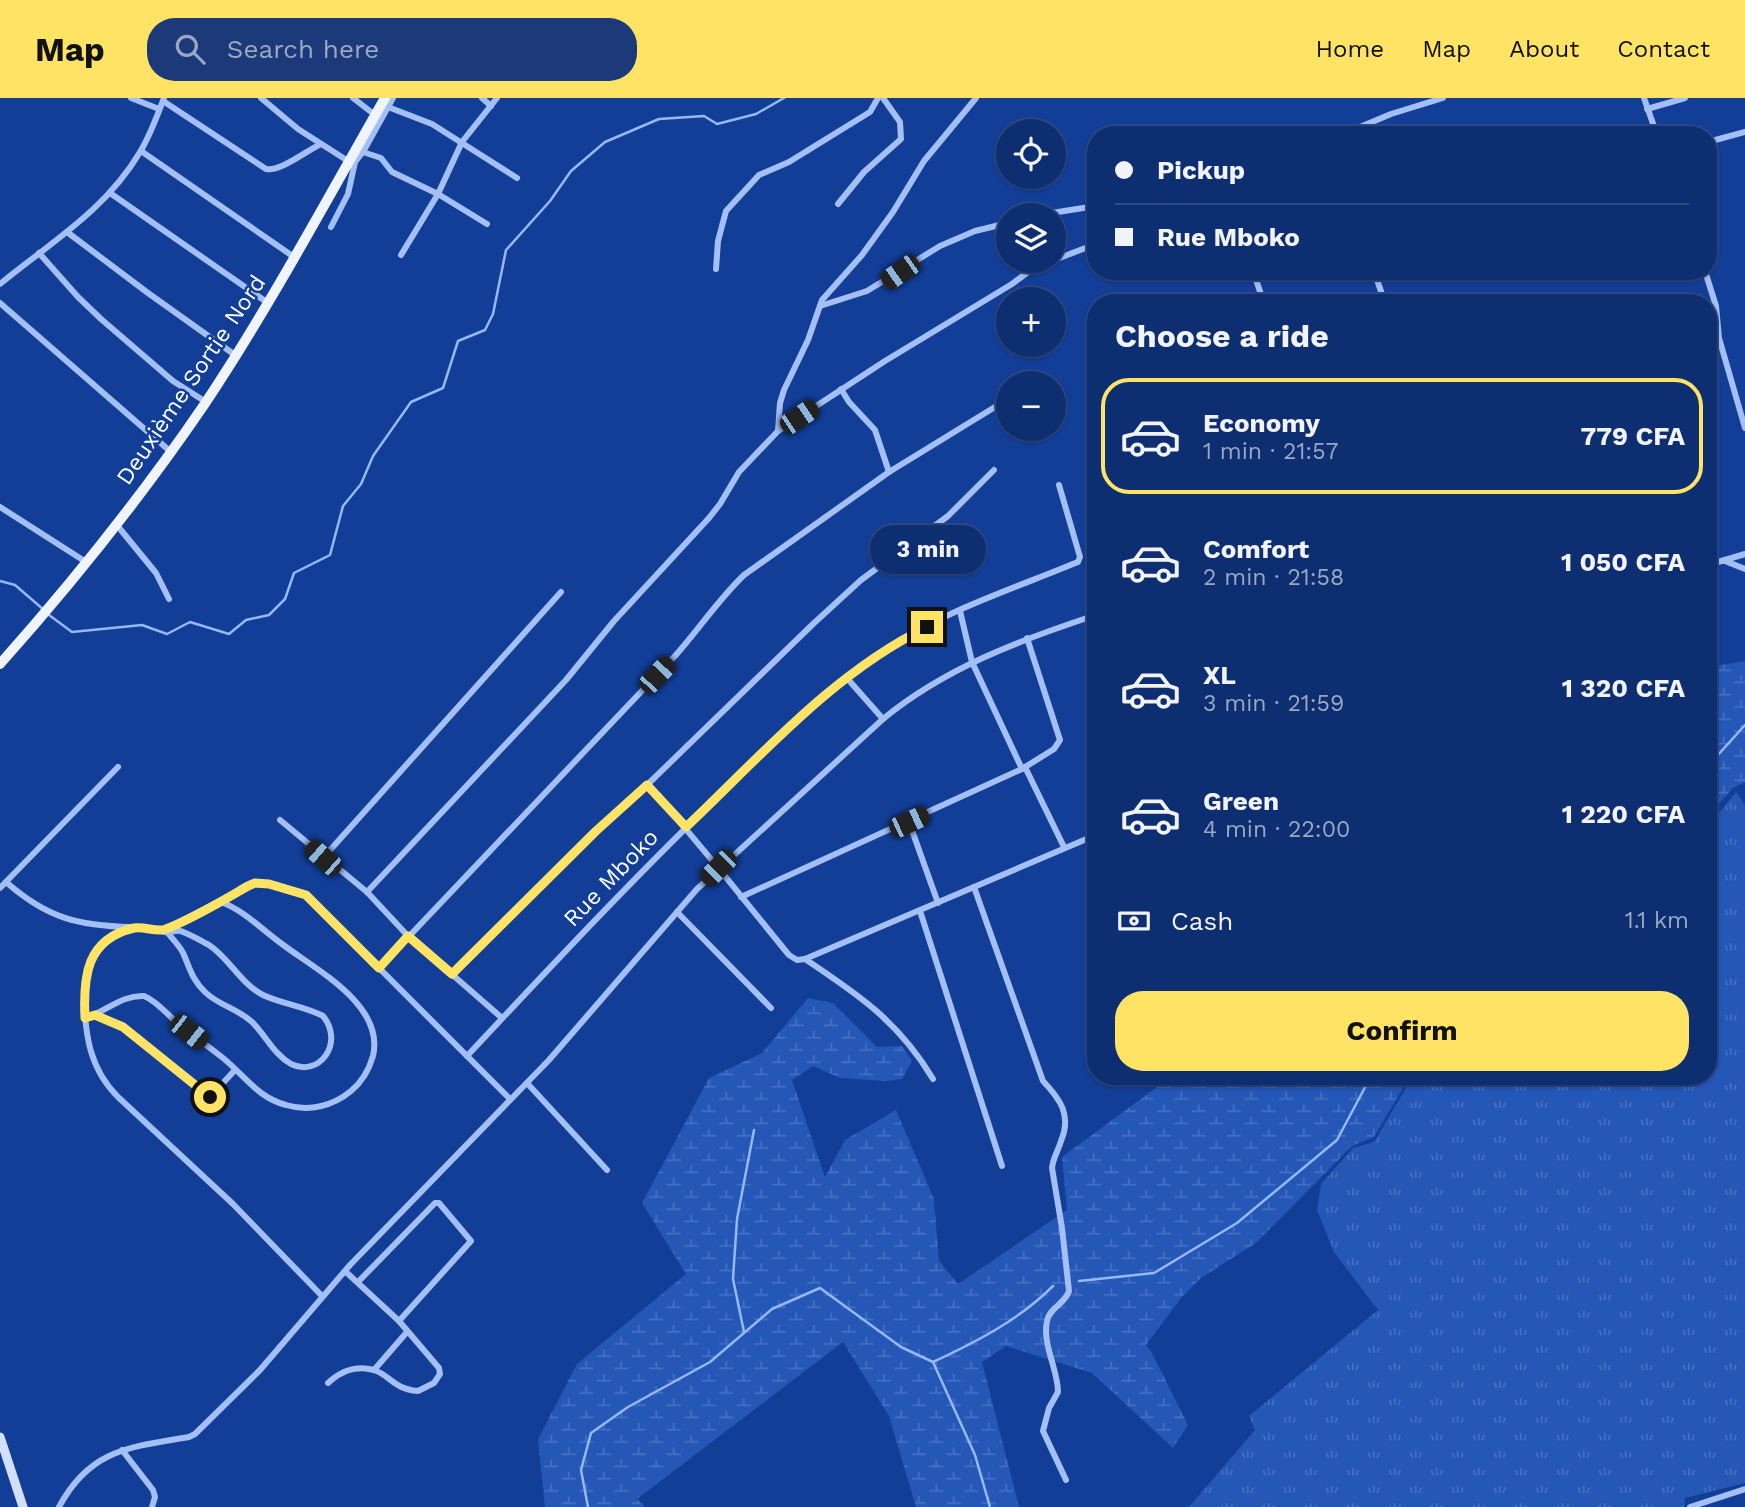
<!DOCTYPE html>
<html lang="en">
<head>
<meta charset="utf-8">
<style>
  :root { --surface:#0e2e72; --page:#1c3a7a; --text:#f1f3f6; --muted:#9ba8c4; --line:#2e4a84; --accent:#ffe365 }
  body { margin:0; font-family:"Work Sans",sans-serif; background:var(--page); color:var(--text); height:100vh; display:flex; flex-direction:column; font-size:26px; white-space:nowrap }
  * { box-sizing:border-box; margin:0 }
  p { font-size:23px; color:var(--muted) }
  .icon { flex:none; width:38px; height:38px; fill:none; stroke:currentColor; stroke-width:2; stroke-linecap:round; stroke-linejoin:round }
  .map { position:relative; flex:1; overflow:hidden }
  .side { position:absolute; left:1087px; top:196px; width:630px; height:791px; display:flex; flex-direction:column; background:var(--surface); border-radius:28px; box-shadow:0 2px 5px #0004,0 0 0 2px var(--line) }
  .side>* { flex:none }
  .guide { position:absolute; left:1087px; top:28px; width:630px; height:154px; border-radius:28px; box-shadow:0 2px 5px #0004,0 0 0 2px var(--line); display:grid; align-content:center; height:154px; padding:0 28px; background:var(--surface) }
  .tools { position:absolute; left:996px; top:21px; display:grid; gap:14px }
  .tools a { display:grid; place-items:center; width:70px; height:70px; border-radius:50%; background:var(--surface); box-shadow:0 2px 5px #0004,0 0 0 2px var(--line); font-size:35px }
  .end { position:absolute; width:32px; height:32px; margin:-16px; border:9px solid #ffe365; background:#111; box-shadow:0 0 0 4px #111 }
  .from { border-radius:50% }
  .bubble { position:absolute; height:49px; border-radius:24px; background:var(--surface); box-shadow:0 2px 5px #0004,0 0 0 2px var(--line); font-size:23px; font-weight:700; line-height:49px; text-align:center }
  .car { position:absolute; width:21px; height:42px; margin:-21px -10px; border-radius:9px; box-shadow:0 0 5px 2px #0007; background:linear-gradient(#222 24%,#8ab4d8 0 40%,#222 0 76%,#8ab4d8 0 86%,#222 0) }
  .guide b { display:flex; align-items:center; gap:24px; height:66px; font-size:26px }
  .guide b+b { border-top:2px solid var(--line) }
  .guide i { width:18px; height:18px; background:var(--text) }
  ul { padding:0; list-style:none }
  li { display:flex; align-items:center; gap:21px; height:116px; margin:0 14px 10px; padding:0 14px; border:4px solid transparent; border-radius:28px }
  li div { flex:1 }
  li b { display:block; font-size:26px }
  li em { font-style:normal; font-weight:700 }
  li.selected { border-color:var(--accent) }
  li>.icon { width:63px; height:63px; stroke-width:1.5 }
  h2 { padding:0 28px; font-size:32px; line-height:84px }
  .pay { display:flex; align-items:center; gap:18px; height:77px; padding:0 28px; font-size:26px }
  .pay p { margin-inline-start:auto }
  .action { display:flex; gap:14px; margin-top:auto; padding:14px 28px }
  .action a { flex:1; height:80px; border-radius:28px; background:var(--accent); color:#111; font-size:28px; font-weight:700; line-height:80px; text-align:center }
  header { display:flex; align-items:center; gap:42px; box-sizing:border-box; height:98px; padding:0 35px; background:var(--accent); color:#111 }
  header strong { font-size:33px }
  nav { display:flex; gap:38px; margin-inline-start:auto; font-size:24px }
  .search { width:490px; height:63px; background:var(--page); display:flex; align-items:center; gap:18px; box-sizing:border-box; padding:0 24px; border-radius:28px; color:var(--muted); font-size:26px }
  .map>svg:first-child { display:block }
  .grass { fill:url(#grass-tufts) }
  .wetland { fill:url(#wetland-marsh) }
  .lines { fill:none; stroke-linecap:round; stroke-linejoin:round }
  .stream { stroke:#95b8f7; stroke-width:2.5 }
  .street { stroke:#a3bff3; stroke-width:6 }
  .secondary { stroke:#d2e0fd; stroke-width:9 }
  .primary { stroke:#eff4ff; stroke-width:10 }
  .route { stroke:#ffe365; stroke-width:9 }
  .labels { text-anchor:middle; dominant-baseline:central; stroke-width:5; stroke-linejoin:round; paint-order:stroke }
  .street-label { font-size:23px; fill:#fff; stroke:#123e98 }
</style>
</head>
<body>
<header>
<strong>Map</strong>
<div class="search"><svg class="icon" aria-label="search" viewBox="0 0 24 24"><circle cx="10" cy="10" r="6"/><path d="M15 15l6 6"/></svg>Search here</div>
<nav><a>Home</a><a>Map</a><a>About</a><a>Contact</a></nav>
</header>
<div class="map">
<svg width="1745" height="1409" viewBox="0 0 1745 1409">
  <defs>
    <pattern id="grass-tufts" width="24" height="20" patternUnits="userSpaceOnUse" patternTransform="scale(1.75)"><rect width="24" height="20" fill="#2457b6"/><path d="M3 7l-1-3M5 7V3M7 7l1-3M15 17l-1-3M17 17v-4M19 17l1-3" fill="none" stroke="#4570c1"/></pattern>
    <pattern id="wetland-marsh" width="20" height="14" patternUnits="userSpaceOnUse" patternTransform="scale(1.75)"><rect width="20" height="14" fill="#2457b6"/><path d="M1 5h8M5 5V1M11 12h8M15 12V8" fill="none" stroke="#4570c1"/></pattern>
  </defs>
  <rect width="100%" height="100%" fill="#123e98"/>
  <!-- grass -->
  <path class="grass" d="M1736 694 1745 707V1385L1685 1400 1684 1409H1189L1255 1332 1249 1318 1378 1212 1334 1154 1317 1112 1321 1086 1353 1050 1374 1044 1413 978H1708V729Z"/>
  <!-- wetland -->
  <g class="wetland">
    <path d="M1745 563V684L1733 690 1708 718V573L1715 568Z"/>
    <path d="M808 900 833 905 877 949 902 948 912 963 902 981 886 983 840 980 813 968 792 982 825 1079 845 1042 896 1012 934 1101 939 1163 958 1186 1067 1112 1062 1059 1172 978H1410L1374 1039 1352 1048 1256 1145 1201 1180 1181 1200 1146 1247 1152 1255 1188 1327 1173 1350 1092 1275 1006 1248 982 1264 1019 1409H916L889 1318 843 1244 637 1401 645 1409H545L538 1341 577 1266 686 1176 642 1105 709 980 762 955Z"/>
  </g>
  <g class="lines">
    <!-- stream -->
    <g class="stream">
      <path d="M0 483 15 487 44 512"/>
      <path d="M49 517 72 534 142 527 167 536 190 524 229 536 246 522 269 517 285 501 294 475 330 457 343 408 361 386 373 358 411 304 443 290 458 243 485 232 493 216 506 152 550 103 571 73 605 44 659 21 704 18 717 26 756 16 784 0"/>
      <path d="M1708 668 1745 627"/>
      <path d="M1079 1183 1154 1175 1237 1125 1337 1042 1371 978"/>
      <path d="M744 1234 733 1181 737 1121 754 1032"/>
      <path d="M933 1264 975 1357 990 1409"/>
      <path d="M588 1409 581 1372 591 1335 628 1309 710 1264 772 1211 820 1190 901 1249 933 1264C976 1244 1019 1222 1053 1188"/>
    </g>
    <!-- street -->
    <g class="street">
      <path d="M131 0 159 11"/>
      <path d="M261 0 298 31 348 63"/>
      <path d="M353 0 375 17"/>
      <path d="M393 0 363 54 381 60 392 74 438 96 487 126"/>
      <path d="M482 0 491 8"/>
      <path d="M1644 0 1657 37"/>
      <path d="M163 3 266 71C280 74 306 53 321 46"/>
      <path d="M388 9 432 26 517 80"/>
      <path d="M1647 11 1685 0"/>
      <path d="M1341 37 1391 16 1443 0"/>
      <path d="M1708 44 1745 34"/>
      <path d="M141 53 294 159"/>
      <path d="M110 95 268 205"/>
      <path d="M838 106 864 74 901 41 900 24 883 0"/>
      <path d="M1039 117 1096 108"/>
      <path d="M331 129 348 96 355 64 363 54"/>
      <path d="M67 134 148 195 235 257"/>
      <path d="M39 155 78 199 101 221 173 283 206 304"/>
      <path d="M401 157 438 96 462 44 497 0"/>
      <path d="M1054 162 1096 146"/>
      <path d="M716 171 718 143 726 113 759 77 789 64 870 14 878 0"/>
      <path d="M1253 173 1264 205"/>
      <path d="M1374 173 1385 205"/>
      <path d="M1705 173 1716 208 1719 240 1745 330"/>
      <path d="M0 186C50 145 106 112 140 54 150 38 157 18 164 0"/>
      <path d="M0 205 171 354"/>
      <path d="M820 208 867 193 940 148 975 133 1008 125"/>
      <path d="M841 291 849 304 875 332 889 374"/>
      <path d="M778 333 780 305 784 292 808 242 822 202 862 157 893 114 924 63 976 0"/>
      <path d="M0 409 86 464"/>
      <path d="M116 426 156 475 169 501"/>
      <path d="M1725 463 1745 471"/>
      <path d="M1708 467 1745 456"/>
      <path d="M960 513 972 564 1022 671"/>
      <path d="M846 579 883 621"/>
      <path d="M1025 669 1064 749"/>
      <path d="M647 687C697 741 742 800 789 857L797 862 805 861 1096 737"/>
      <path d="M280 722 367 794 408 838 502 920"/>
      <path d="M909 724 938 805"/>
      <path d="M323 760 561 494"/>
      <path d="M6 784C47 820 78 828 132 829"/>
      <path d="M974 789 1043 983C1060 1001 1072 1017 1061 1043 1058 1053 1053 1060 1052 1070L1062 1130 1069 1193C1065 1206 1049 1210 1047 1223 1042 1247 1058 1271 1058 1294L1049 1310 1043 1333 1066 1382"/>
      <path d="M0 790 118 669"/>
      <path d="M367 794 566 582 614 523 709 420 720 406 739 374 778 333 885 263 1012 186 1028 174 1050 163"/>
      <path d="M741 799 1022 671 1054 651 1060 642 1027 540"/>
      <path d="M920 813 1002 1068"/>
      <path d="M677 814 771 910"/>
      <path d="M162 833 255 785 279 788 306 797 510 1001"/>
      <path d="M168 835C173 842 181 849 184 857 190 871 193 883 205 894 219 908 240 911 254 926 267 940 275 957 291 966 319 980 345 945 323 918 304 908 282 906 263 897 241 886 229 860 209 847 203 844 186 834 180 833 175 832 170 835 165 834 156 832 148 829 139 830 105 832 83 865 84 897 85 936 89 970 118 999L233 1106 322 1198"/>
      <path d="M805 861C859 897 899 924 933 981"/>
      <path d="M379 870 675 558C699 531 718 502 744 477L889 374 1008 301"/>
      <path d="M452 876 596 732 647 687 813 526 861 482 948 418 994 372"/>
      <path d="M95 917 123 929 210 999 235 972"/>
      <path d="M85 920C106 914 121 897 144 898 156 903 164 913 173 921 189 935 207 947 223 960 244 977 258 1000 286 1007 309 1014 333 1008 351 993 362 984 369 972 373 958 385 907 316 872 282 846 261 831 245 813 221 804"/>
      <path d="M467 958C554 865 641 772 733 684 781 638 829 589 885 552 941 514 1015 490 1078 464L1080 459 1059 387"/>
      <path d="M527 985 607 1072"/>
      <path d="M358 1184 435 1105H439L471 1143 399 1223"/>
      <path d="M374 1272 407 1234"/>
      <path d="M328 1285C341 1273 355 1267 374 1272 390 1277 393 1291 418 1293L434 1285 440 1276 439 1270 399 1223 345 1173"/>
      <path d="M122 1352 153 1392 155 1399 152 1409"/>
      <path d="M59 1409C90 1351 130 1349 189 1339L195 1336 260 1272 350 1167 549 962 697 791 883 621C945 570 1020 542 1096 517"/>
      <path d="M1690 1409 1745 1391"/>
    </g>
    <!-- secondary -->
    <path class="secondary" d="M0 1339 23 1409"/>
    <!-- primary -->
    <path class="primary" d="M0 566C73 484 142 398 204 307 270 208 326 103 385 0"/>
  </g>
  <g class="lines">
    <!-- route -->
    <path class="route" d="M210 999 123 929 95 917 85 920C83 879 86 841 134 830 145 828 157 835 166 831 194 820 222 803 248 788L255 785 269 786 306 797 379 870 408 838 452 876 596 733 647 687 686 729C761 658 833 575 927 529"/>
  </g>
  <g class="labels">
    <!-- street labels -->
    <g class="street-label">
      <text transform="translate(191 282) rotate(-56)">Deuxième Sortie Nord</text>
      <text transform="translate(611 780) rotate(-46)">Rue Mboko</text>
    </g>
  </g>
</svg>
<div class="tools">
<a><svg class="icon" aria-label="locate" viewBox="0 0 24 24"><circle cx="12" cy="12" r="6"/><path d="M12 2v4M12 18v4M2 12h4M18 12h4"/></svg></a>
<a><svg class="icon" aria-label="layers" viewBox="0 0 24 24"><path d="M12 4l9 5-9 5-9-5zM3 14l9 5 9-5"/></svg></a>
<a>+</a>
<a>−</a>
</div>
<i class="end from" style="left:210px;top:999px"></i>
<i class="end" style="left:927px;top:529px"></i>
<div class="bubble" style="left:870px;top:427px;width:116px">3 min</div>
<i class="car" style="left:900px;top:174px;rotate:235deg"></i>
<i class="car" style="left:799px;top:319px;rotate:56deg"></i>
<i class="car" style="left:657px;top:577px;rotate:43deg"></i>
<i class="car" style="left:909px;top:724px;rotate:65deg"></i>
<i class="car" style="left:323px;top:760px;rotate:311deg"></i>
<i class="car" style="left:718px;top:770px;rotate:225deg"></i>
<i class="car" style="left:189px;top:934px;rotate:128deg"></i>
<div class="guide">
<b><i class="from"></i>Pickup</b>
<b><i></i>Rue Mboko</b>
</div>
<section class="side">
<h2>Choose a ride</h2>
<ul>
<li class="selected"><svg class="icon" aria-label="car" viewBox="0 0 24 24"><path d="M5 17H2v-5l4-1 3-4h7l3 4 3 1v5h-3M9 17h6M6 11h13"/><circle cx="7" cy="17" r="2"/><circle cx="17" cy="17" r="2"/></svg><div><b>Economy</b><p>1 min · 21:57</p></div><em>779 CFA</em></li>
<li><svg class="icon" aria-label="car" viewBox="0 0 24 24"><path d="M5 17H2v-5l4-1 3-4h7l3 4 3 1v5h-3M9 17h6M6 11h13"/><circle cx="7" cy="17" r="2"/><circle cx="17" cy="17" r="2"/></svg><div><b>Comfort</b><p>2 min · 21:58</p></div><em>1 050 CFA</em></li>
<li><svg class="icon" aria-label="car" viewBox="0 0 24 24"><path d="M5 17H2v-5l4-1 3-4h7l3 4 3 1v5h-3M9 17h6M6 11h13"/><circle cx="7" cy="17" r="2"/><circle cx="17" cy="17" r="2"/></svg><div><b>XL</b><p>3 min · 21:59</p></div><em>1 320 CFA</em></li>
<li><svg class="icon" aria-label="car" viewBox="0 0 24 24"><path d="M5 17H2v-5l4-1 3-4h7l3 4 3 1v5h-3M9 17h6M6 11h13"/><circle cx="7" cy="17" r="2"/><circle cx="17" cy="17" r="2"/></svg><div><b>Green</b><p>4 min · 22:00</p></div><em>1 220 CFA</em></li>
</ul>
<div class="pay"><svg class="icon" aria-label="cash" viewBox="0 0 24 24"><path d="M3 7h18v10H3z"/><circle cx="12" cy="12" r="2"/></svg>Cash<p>1.1 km</p></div>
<div class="action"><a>Confirm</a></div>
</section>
</div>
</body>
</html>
